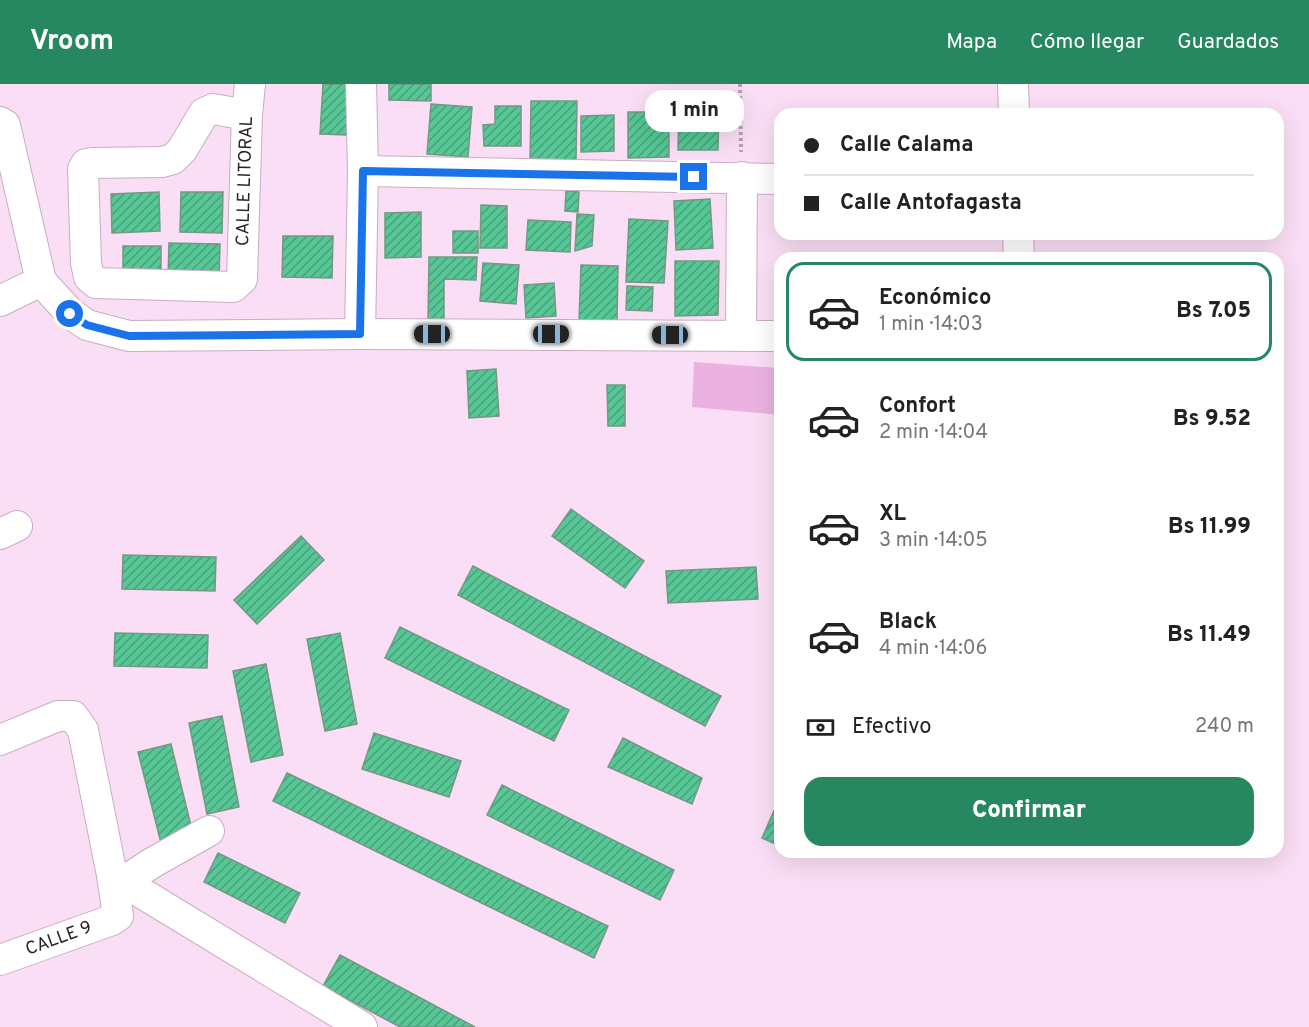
<!DOCTYPE html>
<html lang="es">
<head>
<meta charset="utf-8">
<style>
  :root { --surface:#fff; --page:#f6f6f6; --text:#222; --muted:#767676; --line:#e0e0e0; --accent:#278760 }
  body { margin:0; font-family:Overpass,sans-serif; background:var(--page); color:var(--text); height:100vh; display:flex; flex-direction:column; font-size:22px; white-space:nowrap }
  * { box-sizing:border-box; margin:0 }
  p { font-size:20px; color:var(--muted) }
  .icon { flex:none; width:33px; height:33px; fill:none; stroke:currentColor; stroke-width:2; stroke-linecap:round; stroke-linejoin:round }
  .map { position:relative; flex:1; overflow:hidden }
  .panel { position:absolute; left:774px; top:168px; width:510px; height:606px; display:flex; flex-direction:column; background:var(--surface); border-radius:18px; box-shadow:0 6px 24px #0002 }
  .panel>* { flex:none }
  .banner { position:absolute; left:774px; top:24px; width:510px; height:132px; border-radius:18px; box-shadow:0 6px 24px #0002; display:grid; align-content:center; height:132px; padding:0 30px; background:var(--surface) }
  .end { position:absolute; width:27px; height:27px; margin:-14px; border:8px solid #1a73e8; background:#fff; box-shadow:0 0 0 3px #fff }
  .from { border-radius:50% }
  .bubble { position:absolute; height:42px; border-radius:18px; background:var(--surface); box-shadow:0 6px 24px #0002; font-size:20px; font-weight:800; line-height:42px; text-align:center }
  .car { position:absolute; width:18px; height:36px; margin:-18px -9px; border-radius:8px; box-shadow:0 0 4px 2px #0007; background:linear-gradient(#222 24%,#8ab4d8 0 40%,#222 0 76%,#8ab4d8 0 86%,#222 0) }
  .banner b { display:flex; align-items:center; gap:21px; height:57px; font-size:22px }
  .banner b+b { border-top:2px solid var(--line) }
  .banner i { width:15px; height:15px; background:var(--text) }
  ul { padding:10px 0 0; list-style:none }
  li { display:flex; align-items:center; gap:18px; height:99px; margin:0 12px 9px; padding:0 18px; border:3px solid transparent; border-radius:18px }
  li div { flex:1 }
  li b { display:block; font-size:22px }
  li em { font-style:normal; font-weight:800 }
  li.active { border-color:var(--accent) }
  li>.icon { width:54px; height:54px; stroke-width:1.5 }
  .pay { display:flex; align-items:center; gap:15px; height:66px; padding:0 30px; font-size:22px }
  .pay p { margin-inline-start:auto }
  .cta { display:flex; gap:12px; margin-top:auto; padding:12px 30px }
  .cta a { flex:1; height:69px; border-radius:18px; background:var(--accent); color:#fff; font-size:24px; font-weight:800; line-height:69px; text-align:center }
  header { display:flex; align-items:center; gap:36px; box-sizing:border-box; height:84px; padding:0 30px; background:var(--accent); color:#fff }
  header strong { font-size:28px }
  nav { display:flex; gap:33px; margin-inline-start:auto; font-size:21px }
  .map>svg:first-child { display:block }
  .park { fill:#ebb2e1 }
  .building { fill:url(#building-hatch); stroke:#779686; stroke-width:1.5 }
  .lines { fill:none; stroke-linecap:round; stroke-linejoin:round }
  .minor-casing { stroke:#c8adc2; stroke-width:32 }
  .path { stroke:#b6a0b2; stroke-width:4; stroke-dasharray:3 3; stroke-linecap:butt }
  .minor { stroke:#fff; stroke-width:30 }
  .route { stroke:#1a73e8; stroke-width:8 }
  .labels { text-anchor:middle; dominant-baseline:central; stroke-width:6; stroke-linejoin:round; paint-order:stroke }
  .street-label { font-size:18px; fill:#2b2129; stroke:#fff }
</style>
</head>
<body>
<header>
<strong>Vroom</strong>
<nav><a>Mapa</a><a>Cómo llegar</a><a>Guardados</a></nav>
</header>
<div class="map">
<svg width="1309" height="943" viewBox="0 0 1309 943">
  <defs>
    <pattern id="building-hatch" width="6" height="6" patternUnits="userSpaceOnUse" patternTransform="scale(1.5)"><rect width="6" height="6" fill="#56c795"/><path d="M-1 1l2-2M0 6l6-6M5 7l2-2" fill="none" stroke="#47a17a"/></pattern>
  </defs>
  <rect width="100%" height="100%" fill="#fadef5"/>
  <!-- park -->
  <path class="park" d="M694 278 780 284V331L692 323Z"/>
  <!-- building -->
  <g class="building">
    <path d="M323 0H350L348 51 320 50Z"/>
    <path d="M389 0H431V17L389 16Z"/>
    <path d="M531 17H577L576 79H530Z"/>
    <path d="M431 20 472 23 468 73 427 70Z"/>
    <path d="M495 22H521V62H484L483 41 495 40Z"/>
    <path d="M679 23 719 24 718 66H678Z"/>
    <path d="M628 28H669V73L628 74Z"/>
    <path d="M614 31V67L581 68V32Z"/>
    <path d="M566 107 579 108 578 128 565 127Z"/>
    <path d="M159 108 160 147 112 149 111 110Z"/>
    <path d="M181 108H223L222 149 180 148Z"/>
    <path d="M710 115 713 164 676 166 674 117Z"/>
    <path d="M481 121 507 122V164H480Z"/>
    <path d="M421 128V173L385 174V129Z"/>
    <path d="M577 130 594 131 592 162 575 167Z"/>
    <path d="M629 135 668 137 664 199 626 198Z"/>
    <path d="M528 136 571 138 570 168 526 166Z"/>
    <rect x="453" y="147" width="25" height="22"/>
    <path d="M283 152H333L332 194 282 193Z"/>
    <path d="M169 159 220 160 219 195 168 194Z"/>
    <path d="M123 162H161V194L123 195Z"/>
    <path d="M429 173H477L476 196 444 195V237H428Z"/>
    <path d="M675 177H719L718 231 675 232Z"/>
    <path d="M483 179 519 181 516 220 480 217Z"/>
    <path d="M581 181 618 182 617 238 579 237Z"/>
    <path d="M554 199 556 232 526 234 524 201Z"/>
    <path d="M627 202 653 203 652 227 626 226Z"/>
    <path d="M496 285 499 332 469 334 467 287Z"/>
    <path d="M607 301H625V342H608Z"/>
    <path d="M571 425 644 477 625 504 552 452Z"/>
    <path d="M301 452 324 476 257 540 234 516Z"/>
    <path d="M123 471 216 473 215 507 122 505Z"/>
    <path d="M473 482 721 612 705 642 458 511Z"/>
    <path d="M756 483 758 515 668 519 666 487Z"/>
    <path d="M400 543 569 626 554 657 385 574Z"/>
    <path d="M115 549 208 551 207 584 114 582Z"/>
    <path d="M340 549 357 640 325 647 307 555Z"/>
    <path d="M266 580 283 671 251 678 233 587Z"/>
    <path d="M222 632 239 723 207 730 189 639Z"/>
    <path d="M374 649 461 677 449 713 362 685Z"/>
    <path d="M623 654 702 694 692 720 608 683Z"/>
    <path d="M171 660 193 750 161 759 138 668Z"/>
    <path d="M287 689 608 842 594 874 273 717Z"/>
    <path d="M502 701 674 786 660 816 487 731Z"/>
    <path d="M780 713V762L762 754Z"/>
    <path d="M218 769 300 809 285 839 204 798Z"/>
    <path d="M340 871 475 943H400L323 902Z"/>
  </g>
  <g class="lines">
    <defs>
      <g id="minor">
        <path d="M1013 0 1014 30"/>
        <path id="s1" d="M247 31 213 25 204 29 182 66 173 75 162 78 92 79 86 80 83 85 86 179 89 193 96 199 233 203 242 195 247 31 250 0"/>
        <path d="M0 38 5 41 41 197 70 229 87 241 129 252 360 250 780 252"/>
        <path d="M363 87 780 95"/>
        <path d="M1018 150 1019 174"/>
        <path d="M0 217 41 197"/>
        <path d="M360 250 363 87 361 0"/>
        <path d="M741 251 742 93"/>
        <path d="M0 450 17 442"/>
        <path d="M0 656 58 632H73L83 646 112 791 118 832 112 836 0 876"/>
        <path d="M112 791 362 943"/>
        <path d="M123 798 152 779 209 747"/>
      </g>
    </defs>
    <!-- minor casing -->
    <use href="#minor" class="minor-casing"/>
    <!-- path -->
    <path class="path" d="M740 0 741 68"/>
    <!-- minor -->
    <use href="#minor" class="minor"/>
  </g>
  <g class="lines">
    <!-- route -->
    <path class="route" d="M70 230 87 241 129 252 360 250 363 87 694 93"/>
  </g>
  <g class="labels">
    <!-- street labels -->
    <g class="street-label">
      <text stroke="none"><textPath href="#s1" startOffset="558">CALLE LITORAL</textPath></text>
      <text transform="translate(59 855) rotate(-20)">CALLE 9</text>
    </g>
  </g>
</svg>
<i class="end from" style="left:70px;top:230px"></i>
<i class="end" style="left:694px;top:93px"></i>
<div class="bubble" style="left:645px;top:6px;width:99px">1 min</div>
<i class="car" style="left:432px;top:250px;rotate:270deg"></i>
<i class="car" style="left:551px;top:250px;rotate:90deg"></i>
<i class="car" style="left:670px;top:251px;rotate:270deg"></i>
<div class="banner">
<b><i class="from"></i>Calle Calama</b>
<b><i></i>Calle Antofagasta</b>
</div>
<section class="panel">
<ul>
<li class="active"><svg class="icon" aria-label="car" viewBox="0 0 24 24"><path d="M5 17H2v-5l4-1 3-4h7l3 4 3 1v5h-3M9 17h6M6 11h13"/><circle cx="7" cy="17" r="2"/><circle cx="17" cy="17" r="2"/></svg><div><b>Económico</b><p>1 min · 14:03</p></div><em>Bs 7.05</em></li>
<li><svg class="icon" aria-label="car" viewBox="0 0 24 24"><path d="M5 17H2v-5l4-1 3-4h7l3 4 3 1v5h-3M9 17h6M6 11h13"/><circle cx="7" cy="17" r="2"/><circle cx="17" cy="17" r="2"/></svg><div><b>Confort</b><p>2 min · 14:04</p></div><em>Bs 9.52</em></li>
<li><svg class="icon" aria-label="car" viewBox="0 0 24 24"><path d="M5 17H2v-5l4-1 3-4h7l3 4 3 1v5h-3M9 17h6M6 11h13"/><circle cx="7" cy="17" r="2"/><circle cx="17" cy="17" r="2"/></svg><div><b>XL</b><p>3 min · 14:05</p></div><em>Bs 11.99</em></li>
<li><svg class="icon" aria-label="car" viewBox="0 0 24 24"><path d="M5 17H2v-5l4-1 3-4h7l3 4 3 1v5h-3M9 17h6M6 11h13"/><circle cx="7" cy="17" r="2"/><circle cx="17" cy="17" r="2"/></svg><div><b>Black</b><p>4 min · 14:06</p></div><em>Bs 11.49</em></li>
</ul>
<div class="pay"><svg class="icon" aria-label="cash" viewBox="0 0 24 24"><path d="M3 7h18v10H3z"/><circle cx="12" cy="12" r="2"/></svg>Efectivo<p>240 m</p></div>
<div class="cta"><a>Confirmar</a></div>
</section>
</div>
</body>
</html>
